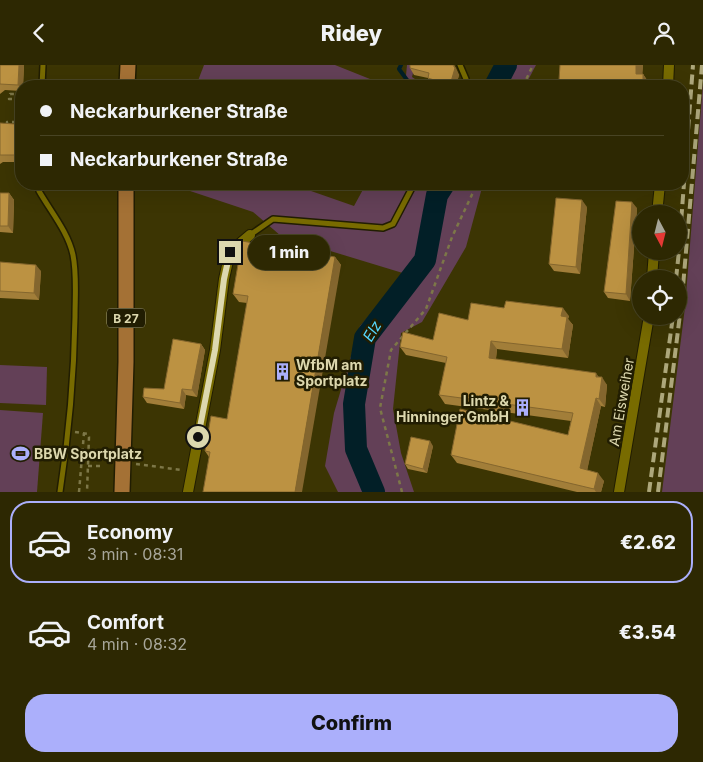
<!DOCTYPE html>
<html lang="en">
<head>
<meta charset="utf-8">
<style>
  :root { --surface:#2d2802; --page:#393411; --text:#f1f3f6; --muted:#a7a699; --line:#484424; --accent:#abaffb }
  body { margin:0; font-family:Inter,sans-serif; background:var(--page); color:var(--text); height:100vh; display:flex; flex-direction:column; font-size:19px; white-space:nowrap }
  * { box-sizing:border-box; margin:0 }
  p { font-size:16px; color:var(--muted) }
  .icon { flex:none; width:28px; height:28px; fill:none; stroke:currentColor; stroke-width:2; stroke-linecap:round; stroke-linejoin:round }
  .map { position:relative; height:427px; overflow:hidden }
  .side { display:flex; flex-direction:column; background:var(--surface); flex:1 }
  .side>* { flex:none }
  .hud { position:absolute; left:15px; top:15px; width:674px; height:110px; border-radius:20px; box-shadow:0 5px 20px #0002,0 0 0 1px var(--line); display:grid; align-content:center; height:110px; padding:0 25px; background:var(--surface) }
  .needle { width:32px; rotate:173deg }
  .tools { position:absolute; left:632px; top:140px; display:grid; gap:10px }
  .tools a { display:grid; place-items:center; width:55px; height:55px; border-radius:50%; background:var(--surface); box-shadow:0 5px 20px #0002,0 0 0 1px var(--line); font-size:25px }
  .end { position:absolute; width:22px; height:22px; margin:-11px; border:6px solid #ddd8ae; background:#111; box-shadow:0 0 0 2px #111 }
  .from { border-radius:50% }
  .bubble { position:absolute; height:35px; border-radius:18px; background:var(--surface); box-shadow:0 5px 20px #0002,0 0 0 1px var(--line); font-size:16px; font-weight:800; line-height:35px; text-align:center }
  .hud b { display:flex; align-items:center; gap:18px; height:48px; font-size:19px }
  .hud b+b { border-top:1px solid var(--line) }
  .hud i { width:12px; height:12px; background:var(--text) }
  ul { padding:9px 0 0; list-style:none }
  li { display:flex; align-items:center; gap:15px; height:82px; margin:0 10px 8px; padding:0 15px; border:2px solid transparent; border-radius:20px }
  li div { flex:1 }
  li b { display:block; font-size:19px }
  li em { font-style:normal; font-weight:800 }
  li.selected { border-color:var(--accent) }
  li>.icon { width:45px; height:45px; stroke-width:1.5 }
  .action { display:flex; gap:10px; margin-top:auto; padding:10px 25px }
  .action a { flex:1; height:58px; border-radius:20px; background:var(--accent); color:#111; font-size:20px; font-weight:800; line-height:58px; text-align:center }
  header { display:flex; justify-content:space-between; align-items:center; height:65px; padding:0 25px; background:var(--surface); font-size:22px; font-weight:800 }
  .map>svg:first-child { display:block }
  .green { fill:#634057 }
  .lines { fill:none; stroke-linecap:round; stroke-linejoin:round }
  .stream { stroke:#021f27; stroke-width:4 }
  .river { stroke:#021f27; stroke-width:22 }
  .lane-casing { stroke:#211d02; stroke-width:8 }
  .street-casing { stroke:#211d02; stroke-width:12 }
  .primary-casing { stroke:#211d02; stroke-width:18 }
  .path { stroke:#7d7748; stroke-width:2.5; stroke-dasharray:4 4; stroke-linecap:butt }
  .lane { stroke:#786b00; stroke-width:5 }
  .street { stroke:#786b00; stroke-width:10 }
  .primary { stroke:#a47135; stroke-width:15 }
  .rail { stroke:#ada77b; stroke-width:4; stroke-dasharray:10 5; stroke-linecap:butt }
  .path-bridge { stroke:#7d7748; stroke-width:2.5; stroke-dasharray:4 4; stroke-linecap:butt }
  .wall { fill:#a27e39 }
  .shaded-wall { fill:#84662e }
  .building { fill:#bc9242; stroke:#84662e }
  .route { stroke:#ddd8ae; stroke-width:6 }
  .labels { text-anchor:middle; dominant-baseline:central; stroke-width:5; stroke-linejoin:round; paint-order:stroke }
  .shield { fill:#211d02; stroke:#a5a07a; stroke-width:1 }
  .shield-label { font-size:12px; font-weight:bold; fill:#ddd8ae }
  .poi-label { font-size:14px; font-weight:bold; fill:#ddd8ae; stroke:#211d02; text-anchor:start }
  .street-label { font-size:14px; fill:#ddd8ae; stroke:#211d02 }
  .water-label { font-size:15px; font-style:italic; fill:#55d7fd; stroke:#211d02 }
</style>
</head>
<body>
<header><svg class="icon" aria-label="back" viewBox="0 0 24 24"><path d="M15 5l-7 7 7 7"/></svg>Ridey<svg class="icon" aria-label="person" viewBox="0 0 24 24"><circle cx="12" cy="8" r="4"/><path d="M4 21q1-7 8-7t8 7"/></svg></header>
<div class="map">
<svg width="703" height="427" viewBox="0 0 703 427">
  <rect width="100%" height="100%" fill="#3c3503"/>
  <!-- green -->
  <g class="green">
    <path d="M204 0H335L385 20 196 21Z"/>
    <path d="M407 0H415L412 12 425 21H405Z"/>
    <path d="M498 0H536L525 21H487Z"/>
    <path d="M703 18V427H662L685 242Z"/>
    <path d="M169 119H291L354 141 366 119H483L466 182 422 257 401 268 393 344 401 388 414 427H338L325 401 334 348 360 261 406 209 281 171 253 147Z"/>
    <path d="M0 300 47 302 46 340 0 338Z"/>
    <path d="M0 345 43 348 37 427H0Z"/>
  </g>
  <g class="lines">
    <!-- stream -->
    <path class="stream" d="M401 0 399 4 407 15 419 21"/>
    <!-- river -->
    <g class="river">
      <path d="M495 21 506 0"/>
      <path d="M374 427 356 384 354 339 365 273 425 195 437 130 444 119"/>
    </g>
    <defs>
      <g id="lane">
        <path d="M460 0 466 14 463 21"/>
        <path d="M42 21 43 0"/>
        <path d="M39 119V126C51 147 68 167 73 190 77 210 75 231 75 252 74 310 69 369 60 427"/>
        <path d="M250 170 273 154 383 163 393 159 414 119"/>
      </g>
      <g id="street">
        <path d="M668 21 669 0"/>
        <path d="M657 149 660 119"/>
        <path d="M652 214 654 186"/>
        <path d="M188 427 215 285 224 214 230 187 250 170"/>
        <path d="M619 427 649 251"/>
      </g>
      <g id="primary">
        <path d="M127 21 128 0"/>
        <path d="M122 427 126 297V119"/>
      </g>
    </defs>
    <!-- lane casing -->
    <use href="#lane" class="lane-casing"/>
    <!-- street casing -->
    <use href="#street" class="street-casing"/>
    <!-- primary casing -->
    <use href="#primary" class="primary-casing"/>
    <!-- path -->
    <g class="path">
      <path d="M523 21 533 0"/>
      <path d="M20 34H9L10 29H21"/>
      <path d="M7 60V57H18"/>
      <path d="M15 63H21"/>
      <path d="M75 367 88 369 89 372 87 427"/>
      <path d="M136 399 182 405"/>
      <path d="M88 401H101"/>
      <path d="M79 427 84 368"/>
      <path d="M402 427 380 343 391 285 426 244 452 172 477 119"/>
    </g>
    <!-- lane -->
    <use href="#lane" class="lane"/>
    <!-- street -->
    <use href="#street" class="street"/>
    <!-- primary -->
    <use href="#primary" class="primary"/>
    <!-- rail -->
    <g class="rail">
      <path d="M679 184 693 0"/>
      <path d="M676 214 679 186"/>
      <path d="M649 427 673 251"/>
      <path d="M658 427 682 233 702 0"/>
    </g>
    <!-- path-bridge -->
    <g class="path-bridge">
      <path d="M20 34V26"/>
      <path d="M18 66V57"/>
    </g>
  </g>
  <!-- wall -->
  <g class="wall">
    <path d="M0 0H24L23 21H21V26L5 25 0 29Z"/>
    <path d="M410 0H454L459 10 456 21H438L432 20 428 13 414 10 410 3Z"/>
    <path d="M643 0 642 9H643L649 18V21H564L559 15Z"/>
    <path d="M0 58 20 66V97H3L0 99Z"/>
    <path d="M599 119H627L626 125 601 122Z"/>
    <path d="M0 128H9L14 135 13 168 0 167Z"/>
    <path d="M587 142 580 209 554 206 549 199Z"/>
    <path d="M637 143 630 236 608 233 604 227Z"/>
    <path d="M335 192 341 200 209 392 205 386 227 354 247 238 239 237 233 229Z"/>
    <path d="M0 197 41 206 39 235 0 233Z"/>
    <path d="M504 243 569 251 568 254 573 260 568 293 497 284 496 294 599 312 607 320 605 342 601 341 587 405 604 416 601 427H577L457 398 451 390 568 370 571 356 445 339 439 330 446 298 406 290 400 282 433 275 468 255Z"/>
    <path d="M201 279 205 285 197 332 186 330 184 344 147 338 143 332 164 324Z"/>
    <path d="M433 381 427 408 408 404 405 399Z"/>
  </g>
  <!-- shaded-wall -->
  <g class="shaded-wall">
    <path d="M19 0H24L23 21H21V25L18 20Z"/>
    <path d="M453 0H454L456 3 459 10 456 21H451L450 20Z"/>
    <path d="M636 0H643L642 17 636 9Z"/>
    <path d="M643 9 649 18V21H643Z"/>
    <path d="M15 59 20 66V97L15 90Z"/>
    <path d="M622 119H627L626 125Z"/>
    <path d="M9 128 14 135 13 168 8 161Z"/>
    <path d="M582 135 587 142 580 209 576 202Z"/>
    <path d="M632 137 637 143 630 236 626 229Z"/>
    <path d="M335 192 341 200 302 427H295Z"/>
    <path d="M36 200 41 206 39 235 34 228Z"/>
    <path d="M563 243 569 251 568 254 573 260 568 293 562 284 561 251Z"/>
    <path d="M491 276 497 284 495 301 489 293Z"/>
    <path d="M201 279 205 285 197 332 192 325Z"/>
    <path d="M596 308 601 315 602 312 607 320 605 342 599 334Z"/>
    <path d="M182 324 186 330 184 344 180 338Z"/>
    <path d="M596 333 601 341 586 411 580 403Z"/>
    <path d="M430 376 433 381 427 408 423 404Z"/>
    <path d="M598 408 604 416 601 427H596L594 424Z"/>
  </g>
  <!-- building -->
  <g class="building">
    <path d="M0 0H19L18 20 0 19Z"/>
    <path d="M410 0H453L455 3 450 20 428 13 429 8 410 3Z"/>
    <path d="M560 0H636V9H643V21H624V18L559 15Z"/>
    <path d="M0 58 15 59V90H0Z"/>
    <path d="M0 128H9L8 161H0Z"/>
    <path d="M556 133 582 135 576 202 549 199Z"/>
    <path d="M616 136 632 137 626 229 604 227Z"/>
    <path d="M242 176 335 192 295 427H203L210 387 205 386 211 351 227 354 248 231 233 229Z"/>
    <path d="M0 197 36 200 34 228 0 226Z"/>
    <path d="M506 236 563 243 561 251 567 252 562 284 491 276 489 293 596 308V312H602L599 334 596 333 580 403 598 408 594 424 451 390 460 344 568 370 573 348 439 330 447 292 400 282 403 267 433 275 439 248 468 255 471 238 504 243Z"/>
    <path d="M173 274 201 279 192 325 182 324 180 338 143 332 144 323 164 324Z"/>
    <path d="M411 372 430 376 423 404 405 399Z"/>
  </g>
  <g class="lines">
    <!-- route -->
    <path class="route" d="M198 372 215 285 224 214 230 187"/>
  </g>
  <!-- icons -->
  <defs>
    <symbol id="building-bare" viewBox="-9 -9 18 18"><path d="M-4-6H4V6H1V3H-1V6H-4ZM-2.5-4.3h1.7v1.8h-1.7ZM.8-4.3h1.7v1.8H.8ZM-2.5-1h1.7V.8h-1.7ZM.8-1h1.7V.8H.8Z" fill="#abaffb" stroke="#211d02" stroke-width="2.5" paint-order="stroke"/></symbol>
    <symbol id="stadium-bare" viewBox="-9 -9 18 18"><path d="M0-5a6.5 5 0 1 0 0 10a6.5 5 0 1 0 0-10ZM-3.5-1.8h7v3.6h-7Z" fill="#abaffb" stroke="#211d02" stroke-width="2.5" paint-order="stroke"/></symbol>
  </defs>
  <g fill-rule="evenodd">
    <use href="#building-bare" x="270" y="294" width="25" height="25"/>
    <use href="#building-bare" x="510" y="330" width="25" height="25"/>
    <use href="#stadium-bare" x="8" y="376" width="25" height="25"/>
  </g>
  <g class="labels">
    <!-- shield labels -->
    <rect class="shield" x="107" y="243.5" width="38" height="19" rx="4"/>
    <g class="shield-label">
      <text x="126" y="253">B 27</text>
    </g>
    <!-- poi labels -->
    <g class="poi-label">
      <text x="296" y="299">WfbM am<tspan x="296" dy="16">Sportplatz</tspan></text>
      <text x="509" y="335" text-anchor="end">Lintz &amp;<tspan x="509" dy="16">Hinninger GmbH</tspan></text>
      <text x="34" y="388">BBW Sportplatz</text>
    </g>
    <!-- street labels -->
    <g class="street-label">
      <text transform="translate(621 337) rotate(-80)">Am Eisweiher</text>
    </g>
    <!-- water labels -->
    <g class="water-label">
      <text transform="translate(372 266) rotate(-59)">Elz</text>
    </g>
  </g>
</svg>
<div class="tools">
<a><svg class="needle" viewBox="-14 -14 28 28"><path d="M0-13l5 13h-10z" fill="#e53935"/><path d="M0 13l5-13h-10z" fill="#a7a699"/></svg></a>
<a><svg class="icon" aria-label="locate" viewBox="0 0 24 24"><circle cx="12" cy="12" r="6"/><path d="M12 2v4M12 18v4M2 12h4M18 12h4"/></svg></a>
</div>
<i class="end from" style="left:198px;top:372px"></i>
<i class="end" style="left:230px;top:187px"></i>
<div class="bubble" style="left:248px;top:170px;width:82px">1 min</div>
<div class="hud">
<b><i class="from"></i>Neckarburkener Straße</b>
<b><i></i>Neckarburkener Straße</b>
</div>
</div>
<section class="side">
<ul>
<li class="selected"><svg class="icon" aria-label="car" viewBox="0 0 24 24"><path d="M5 17H2v-5l4-1 3-4h7l3 4 3 1v5h-3M9 17h6M6 11h13"/><circle cx="7" cy="17" r="2"/><circle cx="17" cy="17" r="2"/></svg><div><b>Economy</b><p>3 min · 08:31</p></div><em>€2.62</em></li>
<li><svg class="icon" aria-label="car" viewBox="0 0 24 24"><path d="M5 17H2v-5l4-1 3-4h7l3 4 3 1v5h-3M9 17h6M6 11h13"/><circle cx="7" cy="17" r="2"/><circle cx="17" cy="17" r="2"/></svg><div><b>Comfort</b><p>4 min · 08:32</p></div><em>€3.54</em></li>
</ul>
<div class="action"><a>Confirm</a></div>
</section>
</body>
</html>
